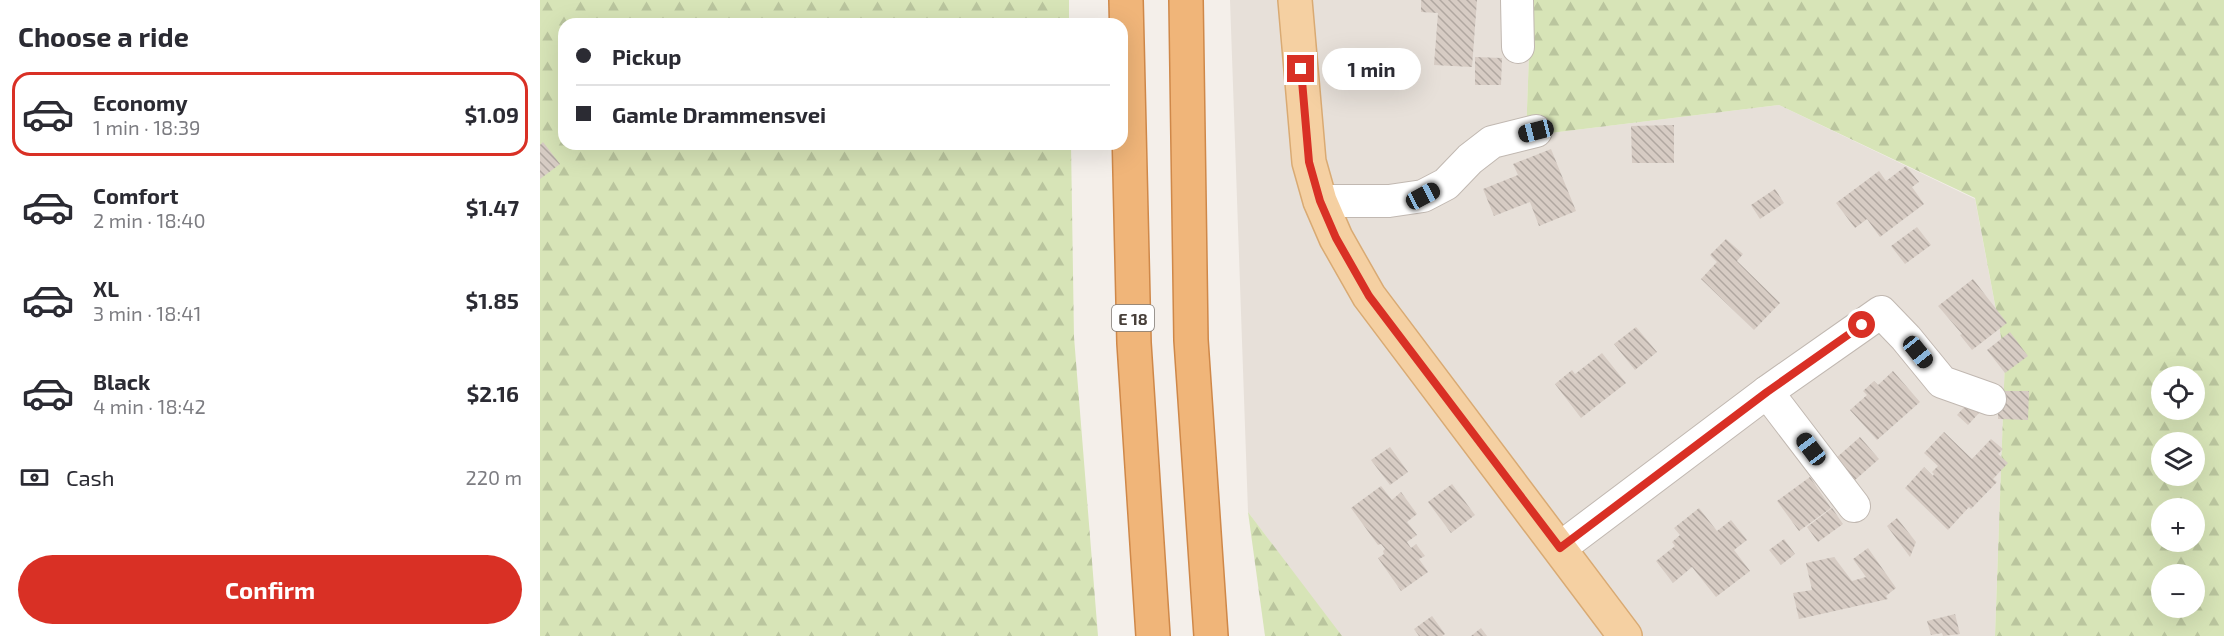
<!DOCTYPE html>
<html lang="en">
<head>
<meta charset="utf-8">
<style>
  :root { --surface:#fff; --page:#f7f7f7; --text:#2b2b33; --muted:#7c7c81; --line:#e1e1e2; --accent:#d93025 }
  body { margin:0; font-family:"Exo 2",sans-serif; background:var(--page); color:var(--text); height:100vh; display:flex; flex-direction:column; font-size:22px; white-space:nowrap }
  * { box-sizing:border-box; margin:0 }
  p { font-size:20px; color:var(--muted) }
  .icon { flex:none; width:33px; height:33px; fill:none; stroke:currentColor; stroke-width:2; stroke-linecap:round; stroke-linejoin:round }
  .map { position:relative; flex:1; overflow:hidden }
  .panel { display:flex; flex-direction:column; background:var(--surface); width:540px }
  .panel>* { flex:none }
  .guide { position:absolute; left:18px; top:18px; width:570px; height:132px; border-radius:18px; box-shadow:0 6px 24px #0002; display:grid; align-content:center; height:132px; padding:0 18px; background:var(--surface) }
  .tools { position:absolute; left:1611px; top:366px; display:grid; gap:12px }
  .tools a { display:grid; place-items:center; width:54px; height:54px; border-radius:50%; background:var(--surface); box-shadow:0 6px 24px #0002; font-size:30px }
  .end { position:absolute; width:27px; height:27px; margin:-14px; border:8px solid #d93025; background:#fff; box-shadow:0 0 0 3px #fff }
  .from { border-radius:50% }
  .bubble { position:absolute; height:42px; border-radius:21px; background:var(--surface); box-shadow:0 6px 24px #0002; font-size:20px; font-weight:700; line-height:42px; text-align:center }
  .car { position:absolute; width:18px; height:36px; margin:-18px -9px; border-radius:8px; box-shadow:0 0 4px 2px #0007; background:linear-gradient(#222 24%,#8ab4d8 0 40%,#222 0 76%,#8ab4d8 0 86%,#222 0) }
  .guide b { display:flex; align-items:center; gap:21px; height:57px; font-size:22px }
  .guide b+b { border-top:2px solid var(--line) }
  .guide i { width:15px; height:15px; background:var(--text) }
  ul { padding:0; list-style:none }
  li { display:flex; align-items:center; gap:18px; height:84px; margin:0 12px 9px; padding:0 6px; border:3px solid transparent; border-radius:18px }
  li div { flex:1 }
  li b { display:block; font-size:22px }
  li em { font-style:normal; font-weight:700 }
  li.active { border-color:var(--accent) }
  li>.icon { width:54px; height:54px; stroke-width:1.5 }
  h2 { padding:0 18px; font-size:27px; line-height:72px }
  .pay { display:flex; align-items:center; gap:15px; height:66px; padding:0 18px; font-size:22px }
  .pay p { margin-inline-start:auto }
  .cta { display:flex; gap:12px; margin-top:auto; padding:12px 18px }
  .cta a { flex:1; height:69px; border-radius:36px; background:var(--accent); color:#fff; font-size:24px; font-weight:700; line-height:69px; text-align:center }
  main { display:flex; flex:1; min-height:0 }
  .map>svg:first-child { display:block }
  .residential { fill:#e7e0d9 }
  .forest { fill:url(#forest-firs); fill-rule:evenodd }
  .building { fill:url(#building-back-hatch) }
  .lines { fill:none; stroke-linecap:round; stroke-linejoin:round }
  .minor-casing { stroke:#c1b8b1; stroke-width:34 }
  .major-casing { stroke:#d9aa73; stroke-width:36 }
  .highway-casing { stroke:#cf8849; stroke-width:36 }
  .minor { stroke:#fff; stroke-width:32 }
  .major { stroke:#f5d0a2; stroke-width:33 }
  .highway { stroke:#f0b579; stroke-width:33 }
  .route { stroke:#d93025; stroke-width:8 }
  .labels { text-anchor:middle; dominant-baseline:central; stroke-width:4.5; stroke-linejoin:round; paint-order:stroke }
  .shield { fill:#fff; stroke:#7e7974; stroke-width:1.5 }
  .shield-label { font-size:16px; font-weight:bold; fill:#473f39 }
</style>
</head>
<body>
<main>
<section class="panel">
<h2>Choose a ride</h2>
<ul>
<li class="active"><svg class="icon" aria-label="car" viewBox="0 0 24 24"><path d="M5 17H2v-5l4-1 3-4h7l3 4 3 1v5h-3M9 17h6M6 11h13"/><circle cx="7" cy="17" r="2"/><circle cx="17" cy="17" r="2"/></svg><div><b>Economy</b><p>1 min · 18:39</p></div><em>$1.09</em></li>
<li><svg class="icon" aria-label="car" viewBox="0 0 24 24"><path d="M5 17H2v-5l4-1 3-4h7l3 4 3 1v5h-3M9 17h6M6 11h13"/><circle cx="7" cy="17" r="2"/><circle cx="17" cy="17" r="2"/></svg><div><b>Comfort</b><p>2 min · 18:40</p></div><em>$1.47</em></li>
<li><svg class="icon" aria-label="car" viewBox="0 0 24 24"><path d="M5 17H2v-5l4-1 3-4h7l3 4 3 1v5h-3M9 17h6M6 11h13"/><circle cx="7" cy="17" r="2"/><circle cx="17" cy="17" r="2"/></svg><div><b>XL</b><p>3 min · 18:41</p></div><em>$1.85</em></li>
<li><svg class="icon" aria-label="car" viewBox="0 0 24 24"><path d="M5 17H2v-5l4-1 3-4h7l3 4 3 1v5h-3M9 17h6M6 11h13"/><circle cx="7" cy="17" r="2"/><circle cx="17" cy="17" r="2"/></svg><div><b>Black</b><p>4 min · 18:42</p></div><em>$2.16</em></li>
</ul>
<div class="pay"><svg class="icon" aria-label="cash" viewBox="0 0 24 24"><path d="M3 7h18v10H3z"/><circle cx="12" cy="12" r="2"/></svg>Cash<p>220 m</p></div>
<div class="cta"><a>Confirm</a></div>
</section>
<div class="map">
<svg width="1684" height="636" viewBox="0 0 1684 636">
  <defs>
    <pattern id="forest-firs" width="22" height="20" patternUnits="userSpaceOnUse" patternTransform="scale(1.5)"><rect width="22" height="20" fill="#d7e4b7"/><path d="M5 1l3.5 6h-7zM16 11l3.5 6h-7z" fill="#bac59e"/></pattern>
    <pattern id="building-back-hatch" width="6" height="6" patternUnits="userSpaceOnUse" patternTransform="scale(1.5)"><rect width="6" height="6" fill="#d7ccc4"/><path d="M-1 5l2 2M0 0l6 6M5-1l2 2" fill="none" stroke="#b0a7a0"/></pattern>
  </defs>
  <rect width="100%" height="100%" fill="#f4efea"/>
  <!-- residential -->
  <path class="residential" d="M690 0H991L986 136 1239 105 1435 199 1465 358 1455 636H800L708 512Z"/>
  <!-- forest -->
  <g class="forest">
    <path d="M0 0H529V24H24V144H531L534 337 558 636H0Z"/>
    <path d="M991 0H1684V636H1455L1465 358 1435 198 1239 105 986 136ZM1622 376H1654V410H1622ZM1622 442H1654V476H1622ZM1622 508H1654V542H1622ZM1622 574H1654V608H1622Z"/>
    <path d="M708 512 802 636H725Z"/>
  </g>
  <!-- building -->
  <g class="building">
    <path d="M881 0H937L932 67 894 65 898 13 881 12Z"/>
    <path d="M935 57 962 58 961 85H935Z"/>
    <path d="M1134 125V163H1092L1091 126Z"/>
    <path d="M3 142 20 164 0 179V145Z"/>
    <path d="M1011 149 1036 211 999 226 990 202 954 216 943 189 978 175 973 164Z"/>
    <path d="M1366 166 1379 182 1372 187 1384 204 1340 237 1327 219 1315 228 1296 203 1339 171 1346 181Z"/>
    <path d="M1235 189 1244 203 1220 219 1211 205Z"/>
    <path d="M1377 227 1391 245 1365 264 1351 246Z"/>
    <path d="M1186 239 1203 254 1197 261 1240 303 1214 330 1161 279 1177 262 1170 255Z"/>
    <path d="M1433 279 1467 323 1432 350 1420 335 1422 334 1398 306Z"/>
    <path d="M1096 327 1117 352 1095 370 1074 344Z"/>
    <path d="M1470 332 1488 356 1465 373 1447 350Z"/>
    <path d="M1062 353 1086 383 1041 418 1015 384 1032 370 1035 374Z"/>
    <path d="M1353 371 1380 402 1337 440 1310 410 1327 395 1323 391 1334 381 1338 385Z"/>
    <path d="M1458 391H1489L1488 420 1458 419Z"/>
    <path d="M1428 403 1439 413 1428 425 1417 415Z"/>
    <path d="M1404 432 1432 459 1451 439 1463 449 1458 454 1468 463 1453 479 1457 482 1431 509 1429 507 1408 530 1365 488 1384 467 1393 476 1394 474 1392 472 1398 466 1384 453Z"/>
    <path d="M1320 437 1339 459 1315 480 1296 458Z"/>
    <path d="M850 447 868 472 850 485 831 460Z"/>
    <path d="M1270 477 1291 508 1259 531 1237 501Z"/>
    <path d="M912 484 935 515 911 533 888 502Z"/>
    <path d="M841 486 852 500 861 492 877 514 867 522 877 535 867 542 871 548 876 544 885 556 879 559 888 572 861 591 838 558 844 554 843 551 845 549 841 544 838 545 811 508Z"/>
    <path d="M1159 508 1177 531 1191 520 1207 540 1194 550 1210 571 1176 597 1152 567 1133 583 1116 561 1135 546 1132 542 1140 535 1134 528Z"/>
    <path d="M1292 508 1303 524 1278 542 1267 527Z"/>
    <path d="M1357 518 1376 542 1370 557 1347 526Z"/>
    <path d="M1244 539 1255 554 1241 565 1229 550Z"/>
    <path d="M1328 548 1356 588 1346 596 1348 599 1259 619 1253 593 1272 590 1266 563 1294 557 1312 581 1326 577 1313 559Z"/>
    <path d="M1415 614 1420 634 1403 636 1402 633 1391 635 1387 621Z"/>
    <path d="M892 616 905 634 902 636H879L874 629Z"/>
    <path d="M941 628 947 636H931Z"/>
  </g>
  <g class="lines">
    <defs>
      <g id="minor">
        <path d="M977 0 978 47"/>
        <path d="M780 201H849L883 196 906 184 930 159 952 142 996 131"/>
        <path d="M1227 392 1314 506"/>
        <path d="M1020 548 1227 392 1341 312 1366 338 1402 382 1450 399"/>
      </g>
      <path id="major" d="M755 0 769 162 780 201 796 238 829 296 1085 636"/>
      <g id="highway">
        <path d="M586 0 594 343 613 636"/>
        <path d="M646 0 651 340 671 636"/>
      </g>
    </defs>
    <!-- minor casing -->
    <use href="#minor" class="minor-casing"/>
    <!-- major casing -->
    <use href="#major" class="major-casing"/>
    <!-- highway casing -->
    <use href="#highway" class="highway-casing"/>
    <!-- minor -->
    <use href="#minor" class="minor"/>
    <!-- major -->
    <use href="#major" class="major"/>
    <!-- highway -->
    <use href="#highway" class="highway"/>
  </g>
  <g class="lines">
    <!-- route -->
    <path class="route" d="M761 69 769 162 780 201 796 238 829 296 1020 548 1227 392 1322 325"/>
  </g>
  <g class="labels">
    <!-- shield labels -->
    <rect class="shield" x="572" y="305" width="42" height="26" rx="4.5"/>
    <g class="shield-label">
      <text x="593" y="318">E 18</text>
    </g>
  </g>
</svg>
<div class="tools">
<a><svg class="icon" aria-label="locate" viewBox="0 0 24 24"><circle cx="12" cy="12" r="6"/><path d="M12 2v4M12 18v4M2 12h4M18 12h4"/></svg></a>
<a><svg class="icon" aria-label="layers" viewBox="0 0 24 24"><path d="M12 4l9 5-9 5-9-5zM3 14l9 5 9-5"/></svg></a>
<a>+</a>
<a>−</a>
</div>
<i class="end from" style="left:1322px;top:325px"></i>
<i class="end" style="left:761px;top:69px"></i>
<div class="bubble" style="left:782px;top:48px;width:99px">1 min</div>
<i class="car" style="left:996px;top:131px;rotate:256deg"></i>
<i class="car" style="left:883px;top:196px;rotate:62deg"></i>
<i class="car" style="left:1378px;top:352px;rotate:141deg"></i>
<i class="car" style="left:1271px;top:449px;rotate:323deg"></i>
<div class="guide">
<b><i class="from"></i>Pickup</b>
<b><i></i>Gamle Drammensvei</b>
</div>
</div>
</main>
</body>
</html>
